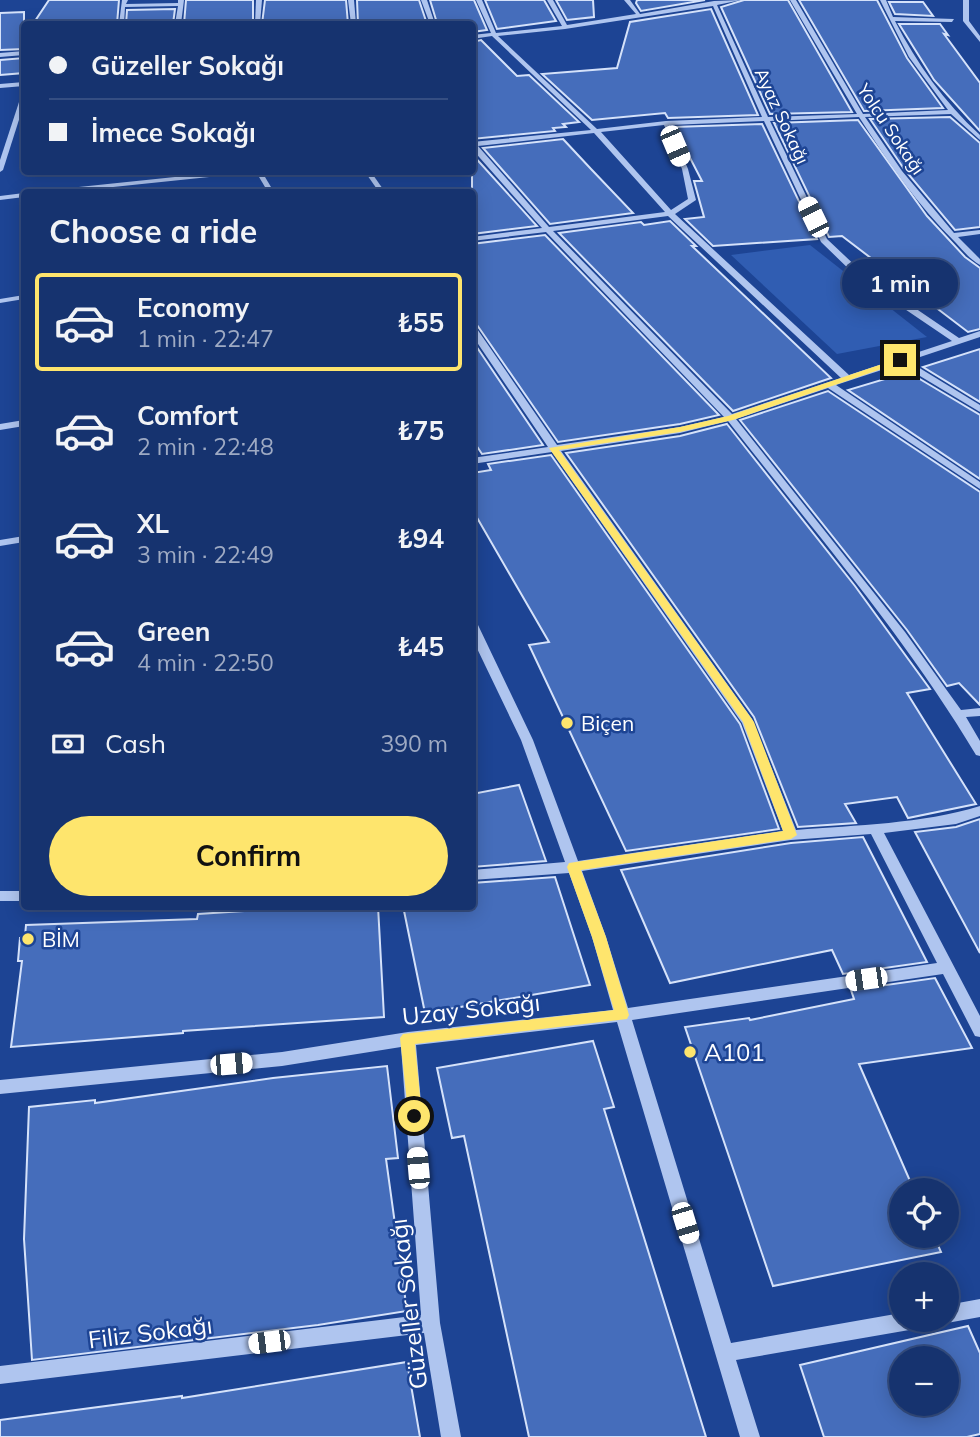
<!DOCTYPE html>
<html lang="en">
<head>
<meta charset="utf-8">
<style>
  :root { --surface:#16336f; --page:#233f77; --text:#f1f3f6; --muted:#9eaac3; --line:#354e82; --accent:#fee56d }
  body { margin:0; font-family:Mulish,sans-serif; background:var(--page); color:var(--text); height:100vh; display:flex; flex-direction:column; font-size:26px; white-space:nowrap }
  * { box-sizing:border-box; margin:0 }
  p { font-size:23px; color:var(--muted) }
  .icon { flex:none; width:38px; height:38px; fill:none; stroke:currentColor; stroke-width:2; stroke-linecap:round; stroke-linejoin:round }
  .map { position:relative; flex:1; overflow:hidden }
  .panel { position:absolute; left:21px; top:189px; width:455px; height:721px; display:flex; flex-direction:column; background:var(--surface); border-radius:7px; box-shadow:0 4px 18px #0003,0 0 0 2px var(--line) }
  .panel>* { flex:none }
  .banner { position:absolute; left:21px; top:21px; width:455px; height:154px; border-radius:7px; box-shadow:0 4px 18px #0003,0 0 0 2px var(--line); display:grid; align-content:center; height:154px; padding:0 28px; background:var(--surface) }
  .buttons { position:absolute; left:889px; top:1178px; display:grid; gap:14px }
  .buttons a { display:grid; place-items:center; width:70px; height:70px; border-radius:50%; background:var(--surface); box-shadow:0 4px 18px #0003,0 0 0 2px var(--line); font-size:35px }
  .end { position:absolute; width:32px; height:32px; margin:-16px; border:9px solid #fee56d; background:#111; box-shadow:0 0 0 4px #111 }
  .from { border-radius:50% }
  .bubble { position:absolute; height:49px; border-radius:24px; background:var(--surface); box-shadow:0 4px 18px #0003,0 0 0 2px var(--line); font-size:23px; font-weight:700; line-height:49px; text-align:center }
  .car { position:absolute; width:21px; height:42px; margin:-21px -10px; border-radius:9px; box-shadow:0 0 5px 2px #0007; background:linear-gradient(#fff 24%,#345 0 40%,#fff 0 76%,#345 0 86%,#fff 0) }
  .banner b { display:flex; align-items:center; gap:24px; height:66px; font-size:26px }
  .banner b+b { border-top:2px solid var(--line) }
  .banner i { width:18px; height:18px; background:var(--text) }
  ul { padding:0; list-style:none }
  li { display:flex; align-items:center; gap:21px; height:98px; margin:0 14px 10px; padding:0 14px; border:4px solid transparent; border-radius:7px }
  li div { flex:1 }
  li b { display:block; font-size:26px }
  li em { font-style:normal; font-weight:700 }
  li.on { border-color:var(--accent) }
  li>.icon { width:63px; height:63px; stroke-width:1.5 }
  h2 { padding:0 28px; font-size:32px; line-height:84px }
  .pay { display:flex; align-items:center; gap:18px; height:77px; padding:0 28px; font-size:26px }
  .pay p { margin-inline-start:auto }
  .button { display:flex; gap:14px; margin-top:auto; padding:14px 28px }
  .button a { flex:1; height:80px; border-radius:42px; background:var(--accent); color:#111; font-size:28px; font-weight:700; line-height:80px; text-align:center }
  .map>svg:first-child { display:block }
  .green { fill:#305db2 }
  .building { fill:#456dbb; stroke:#d5e2fa; stroke-width:2; fill-rule:evenodd }
  .lines { fill:none; stroke-linecap:round; stroke-linejoin:round }
  .minor { fill:#afc5ef; fill-rule:evenodd }
  .route { fill:#fee56d }
  .poi-dot { fill:#fee56d; stroke:#1d4494; stroke-width:2.5 }
  .labels { text-anchor:middle; dominant-baseline:central; stroke-width:5; stroke-linejoin:round; paint-order:stroke }
  .far-street-label { font-size:18px; fill:#fff; stroke:#1d4494 }
  .poi-label { font-size:21px; fill:#fff; stroke:#1d4494; text-anchor:start }
  .near-street-label { font-size:24px; fill:#fff; stroke:#1d4494 }
  .near-poi-label { font-size:24px; fill:#fff; stroke:#1d4494; text-anchor:start }
</style>
</head>
<body>
<div class="map">
<svg width="980" height="1437" viewBox="0 0 980 1437">
  <rect width="100%" height="100%" fill="#1d4494"/>
  <!-- green -->
  <path class="green" d="M810 245 927 337 837 354 731 255Z"/>
  <!-- building -->
  <g class="building">
    <path d="M49 0H119L117 24H33Z"/>
    <path d="M186 0H253V24H184Z"/>
    <path d="M265 0H346L348 24H262Z"/>
    <path d="M357 0H419L427 24H358Z"/>
    <path d="M430 0H474L487 30 472 32V24L437 23Z"/>
    <path d="M485 0H544L556 21 497 29Z"/>
    <path d="M556 0H593L594 17 567 20Z"/>
    <path d="M637 0H705L641 11 636 3Z"/>
    <path d="M744 0H788L852 112 770 114 721 7Z"/>
    <path d="M799 0H877L907 58 943 108 864 111Z"/>
    <path d="M889 2H923L933 16 895 14Z"/>
    <path d="M175 9 173 24H126L127 10Z"/>
    <path d="M711 9 758 115 668 118 665 113 592 120 542 74 617 68 630 22Z"/>
    <path d="M24 12V49L0 50V13Z"/>
    <path d="M899 24H940L948 35 944 34 980 83V131L934 80Z"/>
    <path d="M481 40 517 76 529 75 579 122 563 124 566 127 553 128 555 131 472 139V42Z"/>
    <path d="M24 58V73L0 75V60Z"/>
    <path d="M950 117 980 143V227L955 230 904 169 870 119Z"/>
    <path d="M858 120 927 216 965 257 980 268V329L968 332 842 236 829 237 774 123Z"/>
    <path d="M762 124 817 239 713 246 685 219 704 217 694 181H702L674 127Z"/>
    <path d="M563 139 591 169 633 213 550 224 483 148Z"/>
    <path d="M472 154 537 226 472 234Z"/>
    <path d="M670 221 696 246H692L831 378 733 411 559 233 641 222 644 225Z"/>
    <path d="M545 235 719 415 680 424 558 442 477 325 472 323V244Z"/>
    <path d="M472 340 543 445 482 454 472 439Z"/>
    <path d="M980 349V402L923 367Z"/>
    <path d="M908 372 980 415V479L848 390Z"/>
    <path d="M828 391 980 492V705L959 683 947 686 907 630 740 420Z"/>
    <path d="M727 424 855 586 930 689 907 693 976 804 908 818 897 797 845 804 856 823 798 827 754 717 566 453 680 436Z"/>
    <path d="M551 455 740 724 779 829 626 851 529 645 549 642 472 509V473L491 470 488 464Z"/>
    <path d="M519 785 546 861 472 867V794Z"/>
    <path d="M980 819V953L915 832 956 827Z"/>
    <path d="M863 837 927 962 843 974 832 950 670 983 621 870 791 843Z"/>
    <path d="M555 877 590 985 425 1013 403 906H472V883Z"/>
    <path d="M322 906H378L384 1017 183 1031V1033L11 1047 22 961H18L20 938 25 936 26 925 197 919 198 914Z"/>
    <path d="M935 978 972 1048 859 1064 914 1190H901V1236H934L941 1252 773 1286 685 1027 749 1018 750 1020 854 999 851 990Z"/>
    <path d="M593 1041 614 1107 604 1109 706 1437H529L464 1136 452 1138 437 1068Z"/>
    <path d="M387 1066 398 1158 386 1159 407 1311 318 1325 32 1360 24 1239 29 1107 95 1100V1103L273 1078Z"/>
    <path d="M968 1326 980 1353V1434L967 1437H824L800 1365ZM901 1358H947V1404H901Z"/>
    <path d="M407 1362 420 1437H0V1420L182 1396V1398Z"/>
  </g>
  <g class="lines">
    <!-- minor -->
    <g class="minor">
      <path d="M122 0H128L126 4 178 3V0H184L181 24H175L178 6 125 7 124 24H119Z"/>
      <path d="M256 0H262L260 24H255Z"/>
      <path d="M348 0H354L356 24H351Z"/>
      <path d="M421 0H427L435 24H430Z"/>
      <path d="M476 0H482L496 33 562 26 547 0H553L567 25 636 14 624 0H630L640 14 714 1 741 0 717 5 768 117 857 114 790 0H796L863 114 948 110 909 57 880 0H886L893 17 954 19 952 22 895 21C917 64 944 102 980 135V140L951 114 865 117 902 171 954 233 980 230V234L958 237 980 259V265C971 260 963 251 956 243 918 206 888 162 859 117L770 121 827 239 862 272 959 338 980 331V337L908 361 980 405V412L900 364 836 385 980 482V489L828 388 736 419 905 632 961 710 980 708V716L966 717 980 741V756L976 755C905 636 813 530 728 421L680 433 561 451 752 719 796 830C857 825 921 824 980 806V816L956 824 884 833 980 1016V1037L975 1036 943 974 632 1020 731 1343 901 1313V1320H924L921 1326 915 1329 736 1360 760 1437H740L617 1022 416 1045 440 1323 461 1437H441L424 1333 0 1384V1366L421 1315 401 1047 282 1066 0 1094V1080L282 1052 408 1032 613 1010 592 937 569 873 472 880V870L565 862 521 740 472 638V622L478 625 533 740 578 861 783 831 742 723 552 452 472 464V458L548 447 472 335V326H475L557 445 680 427 724 417 546 232 472 241V237L542 228 472 149V142L591 130 492 36 472 39V35L491 33ZM713 6 762 117 666 121 597 129 498 36 565 29ZM764 121 821 242 856 276 952 341 849 375 675 214 696 200 688 169 670 125ZM664 125 682 169 688 199 671 210 601 132ZM594 133 665 212 549 227 478 146ZM668 216 841 378 732 414 553 231ZM871 834 937 963 628 1008 606 937 582 871 791 840Z"/>
      <path d="M963 0H969V21L980 36V42L963 21Z"/>
      <path d="M24 51V55L0 57V53Z"/>
      <path d="M24 82V86L0 88V84Z"/>
      <path d="M24 94V104L3 170 0 172V160L21 96Z"/>
      <path d="M223 172H241L238 174 65 192H46L50 190Z"/>
      <path d="M256 172H262L274 192H268Z"/>
      <path d="M365 172H371L385 192H379Z"/>
      <path d="M24 193V197L0 200V196Z"/>
      <path d="M24 295V299L0 303V299Z"/>
      <path d="M24 420V426L0 430V424Z"/>
      <path d="M24 536V542L0 546V540Z"/>
      <rect x="0" y="891" width="24" height="10"/>
      <path d="M980 1299V1317L947 1323 941 1320H947V1305Z"/>
    </g>
  </g>
  <!-- route -->
  <path class="route" d="M900 358 902 362 733 420 680 432 559 450 754 722 797 835 791 839 581 870 606 937 629 1015 627 1019 415 1044 422 1116 419 1121H409L400 1038 403 1034 614 1010 592 937 567 867 569 863 783 831 743 722 549 448 680 427 728 416Z"/>
  <!-- markers -->
  <g class="poi-dot">
    <circle cx="567" cy="723" r="7"/>
    <circle cx="28" cy="939" r="7"/>
    <circle cx="690" cy="1052" r="7"/>
  </g>
  <g class="labels">
    <!-- far-street labels -->
    <g class="far-street-label">
      <text transform="translate(782 116) rotate(65)">Ayaz Sokağı</text>
      <text transform="translate(891 129) rotate(56)">Yolcu Sokağı</text>
    </g>
    <!-- poi labels -->
    <g class="poi-label">
      <text x="581" y="723">Biçen</text>
      <text x="42" y="939">BİM</text>
    </g>
    <!-- near-street labels -->
    <g class="near-street-label">
      <text transform="translate(471 1009) rotate(-6)">Uzay Sokağı</text>
      <text transform="translate(408 1304) rotate(-97)">Güzeller Sokağı</text>
      <text transform="translate(150 1332) rotate(-7)">Filiz Sokağı</text>
    </g>
    <!-- near-poi labels -->
    <g class="near-poi-label">
      <text x="704" y="1052">A101</text>
    </g>
  </g>
</svg>
<div class="buttons">
<a><svg class="icon" aria-label="locate" viewBox="0 0 24 24"><circle cx="12" cy="12" r="6"/><path d="M12 2v4M12 18v4M2 12h4M18 12h4"/></svg></a>
<a>+</a>
<a>−</a>
</div>
<i class="end from" style="left:414px;top:1116px"></i>
<i class="end" style="left:900px;top:360px"></i>
<div class="bubble" style="left:842px;top:259px;width:116px">1 min</div>
<i class="car" style="left:675px;top:146px;rotate:157deg"></i>
<i class="car" style="left:813px;top:217px;rotate:334deg"></i>
<i class="car" style="left:866px;top:979px;rotate:262deg"></i>
<i class="car" style="left:231px;top:1064px;rotate:85deg"></i>
<i class="car" style="left:418px;top:1168px;rotate:355deg"></i>
<i class="car" style="left:685px;top:1223px;rotate:163deg"></i>
<i class="car" style="left:269px;top:1342px;rotate:263deg"></i>
<div class="banner">
<b><i class="from"></i>Güzeller Sokağı</b>
<b><i></i>İmece Sokağı</b>
</div>
<section class="panel">
<h2>Choose a ride</h2>
<ul>
<li class="on"><svg class="icon" aria-label="car" viewBox="0 0 24 24"><path d="M5 17H2v-5l4-1 3-4h7l3 4 3 1v5h-3M9 17h6M6 11h13"/><circle cx="7" cy="17" r="2"/><circle cx="17" cy="17" r="2"/></svg><div><b>Economy</b><p>1 min · 22:47</p></div><em>₺55</em></li>
<li><svg class="icon" aria-label="car" viewBox="0 0 24 24"><path d="M5 17H2v-5l4-1 3-4h7l3 4 3 1v5h-3M9 17h6M6 11h13"/><circle cx="7" cy="17" r="2"/><circle cx="17" cy="17" r="2"/></svg><div><b>Comfort</b><p>2 min · 22:48</p></div><em>₺75</em></li>
<li><svg class="icon" aria-label="car" viewBox="0 0 24 24"><path d="M5 17H2v-5l4-1 3-4h7l3 4 3 1v5h-3M9 17h6M6 11h13"/><circle cx="7" cy="17" r="2"/><circle cx="17" cy="17" r="2"/></svg><div><b>XL</b><p>3 min · 22:49</p></div><em>₺94</em></li>
<li><svg class="icon" aria-label="car" viewBox="0 0 24 24"><path d="M5 17H2v-5l4-1 3-4h7l3 4 3 1v5h-3M9 17h6M6 11h13"/><circle cx="7" cy="17" r="2"/><circle cx="17" cy="17" r="2"/></svg><div><b>Green</b><p>4 min · 22:50</p></div><em>₺45</em></li>
</ul>
<div class="pay"><svg class="icon" aria-label="cash" viewBox="0 0 24 24"><path d="M3 7h18v10H3z"/><circle cx="12" cy="12" r="2"/></svg>Cash<p>390 m</p></div>
<div class="button"><a>Confirm</a></div>
</section>
</div>
</body>
</html>
